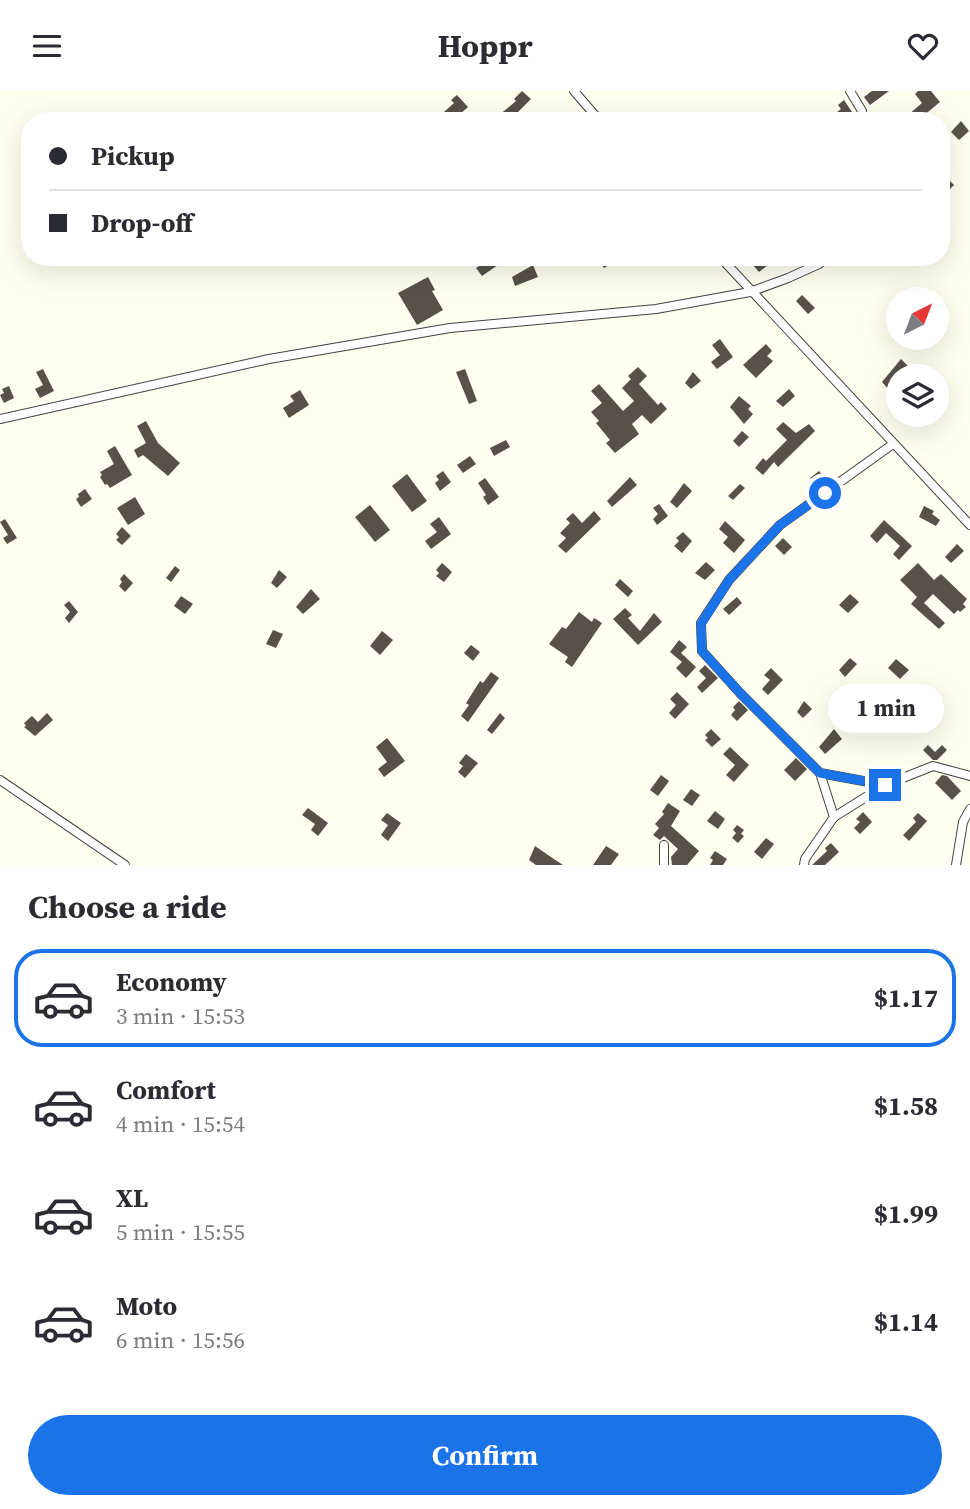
<!DOCTYPE html>
<html lang="en">
<head>
<meta charset="utf-8">
<style>
  :root { --surface:#fff; --page:#f2f2f3; --text:#2b2b33; --muted:#7c7c81; --line:#e1e1e2; --accent:#1a73e8 }
  body { margin:0; font-family:"Source Serif 4",serif; background:var(--page); color:var(--text); height:100vh; display:flex; flex-direction:column; font-size:26px; white-space:nowrap }
  * { box-sizing:border-box; margin:0 }
  p { font-size:23px; color:var(--muted) }
  .icon { flex:none; width:38px; height:38px; fill:none; stroke:currentColor; stroke-width:2; stroke-linecap:round; stroke-linejoin:round }
  .map { position:relative; height:774px; overflow:hidden }
  .drawer { display:flex; flex-direction:column; background:var(--surface); flex:1 }
  .drawer>* { flex:none }
  .banner { position:absolute; left:21px; top:21px; width:929px; height:154px; border-radius:28px; box-shadow:0 7px 28px #0002; display:grid; align-content:center; height:154px; padding:0 28px; background:var(--surface) }
  .needle { width:46px; rotate:42deg }
  .buttons { position:absolute; left:886px; top:196px; display:grid; gap:14px }
  .buttons a { display:grid; place-items:center; width:63px; height:63px; border-radius:50%; background:var(--surface); box-shadow:0 7px 28px #0002; font-size:35px }
  .end { position:absolute; width:32px; height:32px; margin:-16px; border:9px solid #1a73e8; background:#fff; box-shadow:0 0 0 4px #fff }
  .from { border-radius:50% }
  .bubble { position:absolute; height:49px; border-radius:24px; background:var(--surface); box-shadow:0 7px 28px #0002; font-size:23px; font-weight:700; line-height:49px; text-align:center }
  .banner b { display:flex; align-items:center; gap:24px; height:66px; font-size:26px }
  .banner b+b { border-top:2px solid var(--line) }
  .banner i { width:18px; height:18px; background:var(--text) }
  ul { padding:0; list-style:none }
  li { display:flex; align-items:center; gap:21px; height:98px; margin:0 14px 10px; padding:0 14px; border:4px solid transparent; border-radius:28px }
  li div { flex:1 }
  li b { display:block; font-size:26px }
  li em { font-style:normal; font-weight:700 }
  li.selected { border-color:var(--accent) }
  li>.icon { width:63px; height:63px; stroke-width:1.5 }
  h2 { padding:0 28px; font-size:32px; line-height:84px }
  .action { display:flex; gap:14px; margin-top:auto; padding:14px 28px }
  .action a { flex:1; height:80px; border-radius:42px; background:var(--accent); color:#fff; font-size:28px; font-weight:700; line-height:80px; text-align:center }
  header { display:flex; justify-content:space-between; align-items:center; height:91px; padding:0 28px; background:var(--surface); font-size:32px; font-weight:700 }
  .map>svg:first-child { display:block }
  .building { fill:#57514a }
  .lines { fill:none; stroke-linecap:round; stroke-linejoin:round }
  .street-casing { stroke:#414141; stroke-width:10 }
  .street { stroke:#fff; stroke-width:8 }
  .route { stroke:#1a73e8; stroke-width:9 }
</style>
</head>
<body>
<header><svg class="icon" aria-label="menu" viewBox="0 0 24 24"><path d="M4 6h16M4 12h16M4 18h16"/></svg>Hoppr<svg class="icon" aria-label="heart" viewBox="0 0 24 24"><path d="M12 20l-8-8c-3-5 5-10 8-4 3-6 11-1 8 4z"/></svg></header>
<div class="map">
<svg width="970" height="774" viewBox="0 0 970 774">
  <rect width="100%" height="100%" fill="#fffeef"/>
  <!-- building -->
  <g class="building">
    <path d="M522 0 531 8 514 25 508 30H492L516 10 514 8Z"/>
    <path d="M872 0H889L870 14 864 6Z"/>
    <path d="M918 0H931L940 11 917 30H901L922 12 915 3Z"/>
    <path d="M457 4 468 16 452 30H434L454 12 451 9Z"/>
    <path d="M844 9 852 21 842 28 837 21 841 18 838 14Z"/>
    <path d="M961 30 969 40 959 49 951 41Z"/>
    <path d="M947 87 954 94 942 106V92Z"/>
    <path d="M477 166H492L498 174 482 185 476 177 482 173Z"/>
    <path d="M597 166H612L615 171 604 177Z"/>
    <path d="M746 166H761L768 174 759 181Z"/>
    <path d="M533 174 538 186 515 195 512 186Z"/>
    <path d="M428 186 435 199 432 200 443 219 417 234 398 202Z"/>
    <path d="M802 204 815 217 808 223 796 210Z"/>
    <path d="M720 248 733 266 717 278 711 271 720 264 712 254Z"/>
    <path d="M766 253 772 260 767 265 773 270 756 287 743 274Z"/>
    <path d="M901 268 910 277 902 285H898V291L889 299 882 291Z"/>
    <path d="M638 276 647 285 639 293 658 314 661 311 667 318 651 333 642 324 632 333 639 343 615 362 606 352 610 349 596 332 599 330 591 321 602 312 591 300 599 293 623 320 634 310 622 297 631 288 628 285Z"/>
    <path d="M43 278 54 300 40 307 35 298 43 294 36 281Z"/>
    <path d="M465 278 477 310 469 313 456 281Z"/>
    <path d="M693 281 701 290 691 298 685 292Z"/>
    <path d="M9 295 14 307 4 312 0 304 4 302 2 298Z"/>
    <path d="M789 298 795 305 783 316 776 310Z"/>
    <path d="M300 299 309 314 289 327 283 317 294 310 290 305Z"/>
    <path d="M739 305 751 315 748 318 753 323 744 333 730 316Z"/>
    <path d="M146 330 158 352 180 372 168 385 143 364 138 367 134 359 146 352 137 335Z"/>
    <path d="M783 331 796 342 809 333 815 340 778 376 774 371 763 384 755 377 763 367 766 370 787 349 776 338Z"/>
    <path d="M742 340 749 346 739 356 733 350Z"/>
    <path d="M506 349 510 356 494 365 490 357Z"/>
    <path d="M115 355 132 384 110 397 107 393 105 394 100 386 102 384 100 381 114 373 107 360Z"/>
    <path d="M470 365 476 373 463 382 457 374Z"/>
    <path d="M443 380 451 391 440 400 435 392 439 389 436 385Z"/>
    <path d="M819 380 826 388 817 395 810 387Z"/>
    <path d="M407 383 427 410 412 421 392 395Z"/>
    <path d="M630 386 637 394 612 416 607 410Z"/>
    <path d="M485 387 499 406 488 414 483 406 486 404 478 392Z"/>
    <path d="M684 392 692 400 677 417 670 411Z"/>
    <path d="M740 393 745 397 733 409 728 405Z"/>
    <path d="M85 398 92 408 81 416 76 408 79 406 78 403Z"/>
    <path d="M135 406 145 423 128 434 117 417Z"/>
    <path d="M659 413 668 425 657 434 653 428 658 423 653 417Z"/>
    <path d="M370 414 390 439 375 451 355 426Z"/>
    <path d="M924 415 934 420 932 423 940 429 936 435 919 426Z"/>
    <path d="M594 420 601 428 566 462 558 455 566 447 560 442 570 432 566 428 573 422 582 432Z"/>
    <path d="M439 426 451 443 431 458 425 450 437 441 430 433Z"/>
    <path d="M5 428 17 447 7 453 3 447 8 444 0 431Z"/>
    <path d="M884 429 912 455 899 469 893 463 900 455 886 442 877 452 870 445Z"/>
    <path d="M725 430 745 449 734 462 723 452 728 446 719 438Z"/>
    <path d="M122 436 131 445 122 454 116 449 119 446 116 443Z"/>
    <path d="M683 441 692 450 682 462 674 455 679 450 676 447Z"/>
    <path d="M783 447 792 456 784 464 775 455Z"/>
    <path d="M957 453 964 460 951 472 945 466Z"/>
    <path d="M706 471 715 479 705 489 695 482Z"/>
    <path d="M442 472 452 481 444 491 436 485 439 482 436 479Z"/>
    <path d="M918 472 934 489 941 483 967 508 963 513 966 516 960 521 958 519 954 523 933 503 924 512 945 532 939 538 911 513 917 506 900 489Z"/>
    <path d="M175 475 180 479 171 491 166 487Z"/>
    <path d="M279 479 287 486 277 497 271 492Z"/>
    <path d="M124 483 133 492 125 501 119 495 122 491 120 488Z"/>
    <path d="M620 488 633 500 628 506 615 494Z"/>
    <path d="M311 498 320 508 303 523 296 516Z"/>
    <path d="M850 503 859 511 848 522 839 514Z"/>
    <path d="M181 505 193 513 185 523 174 515Z"/>
    <path d="M737 506 742 512 729 524 723 518Z"/>
    <path d="M69 510 78 521 69 532 65 527 70 521 64 514Z"/>
    <path d="M625 517 632 524 628 527 640 540 654 522 662 531 638 554 613 528Z"/>
    <path d="M579 521 592 531 594 527 602 532 572 576 565 571 568 566 549 553 562 536 566 538Z"/>
    <path d="M273 539 283 543 276 557 266 553Z"/>
    <path d="M382 540 393 549 380 564 370 555Z"/>
    <path d="M679 549 687 556 681 562 696 576 686 587 676 577 682 571 670 561Z"/>
    <path d="M471 554 480 561 473 570 464 562Z"/>
    <path d="M850 567 857 573 845 586 839 579Z"/>
    <path d="M896 568 909 579 900 588 888 577Z"/>
    <path d="M705 574 718 587 702 602 697 596 706 587 699 580Z"/>
    <path d="M771 577 783 589 768 604 762 598 770 589 764 584Z"/>
    <path d="M491 581 499 587 468 631 461 625 469 614 466 612 480 590 483 592Z"/>
    <path d="M677 601 689 613 675 628 669 622 676 614 670 608Z"/>
    <path d="M862 606 871 615 856 631 847 622Z"/>
    <path d="M739 610 748 619 737 630 731 624 735 619 733 616Z"/>
    <path d="M804 610 812 618 803 627 797 621Z"/>
    <path d="M901 621 911 630 900 641 890 632Z"/>
    <path d="M47 622 53 629 35 645 24 636 26 635 24 632 32 625 38 631Z"/>
    <path d="M500 622 505 627 492 643 487 639Z"/>
    <path d="M711 638 721 648 712 656 705 649 708 647 705 644Z"/>
    <path d="M834 638 842 648 825 663 819 656Z"/>
    <path d="M387 647 405 670 384 686 378 678 387 671 376 656Z"/>
    <path d="M928 654 935 661 942 654 947 659 937 669H933L923 659Z"/>
    <path d="M730 656 749 674 734 691 726 684 735 674 723 663Z"/>
    <path d="M466 663 478 672 465 687 458 681 463 675 459 672Z"/>
    <path d="M796 667 807 678 795 690 784 679Z"/>
    <path d="M661 684 669 690 658 705 650 699Z"/>
    <path d="M942 684 947 685 961 700 952 709 935 692Z"/>
    <path d="M691 698 700 704 692 715 683 709Z"/>
    <path d="M668 712 680 720 671 735 699 760 687 774H672L671 766 678 758 664 745 660 749 653 744 659 737 655 733 664 723 662 721Z"/>
    <path d="M308 717 328 732 318 745 311 739 315 733 302 724Z"/>
    <path d="M715 720 725 728 718 738 707 730Z"/>
    <path d="M863 721 872 731 860 743 854 737 860 731 856 728Z"/>
    <path d="M387 722 401 732 388 750 381 744 388 734 381 729Z"/>
    <path d="M918 722 927 730 909 750 903 744 916 731 913 727Z"/>
    <path d="M737 734 744 739 741 743 744 745 738 752 732 747 736 742 733 739Z"/>
    <path d="M766 747 774 753 762 768 754 761Z"/>
    <path d="M831 752 839 761 825 774H812L827 760 825 757Z"/>
    <path d="M535 755 548 764 563 774H536L529 769Z"/>
    <path d="M606 755 619 763 611 774H593Z"/>
    <path d="M715 760 727 768 723 774H710L713 769 710 767Z"/>
  </g>
  <g class="lines">
    <defs>
      <g id="street">
        <path d="M574 0 600 30"/>
        <path d="M850 0 862 20 859 30"/>
        <path d="M720 166 970 434"/>
        <path d="M0 328 269 268 450 237 656 218 750 201 788 187 819 173 827 166"/>
        <path d="M0 689 125 774"/>
        <path d="M885 694 820 682 740 602 702 560 701 532 729 489 780 434 893 353"/>
        <path d="M834 726 885 694 933 675 970 685"/>
        <path d="M664 754V774"/>
        <path d="M804 774 805 768 834 726 820 682"/>
        <path d="M956 774 963 731 970 718"/>
      </g>
    </defs>
    <!-- street casing -->
    <use href="#street" class="street-casing"/>
    <!-- street -->
    <use href="#street" class="street"/>
  </g>
  <g class="lines">
    <!-- route -->
    <path class="route" d="M825 402 780 434 729 489 701 533 702 560 740 602 820 682 885 694"/>
  </g>
</svg>
<div class="buttons">
<a><svg class="needle" viewBox="-14 -14 28 28"><path d="M0-13l5 13h-10z" fill="#e53935"/><path d="M0 13l5-13h-10z" fill="#7c7c81"/></svg></a>
<a><svg class="icon" aria-label="layers" viewBox="0 0 24 24"><path d="M12 4l9 5-9 5-9-5zM3 14l9 5 9-5"/></svg></a>
</div>
<i class="end from" style="left:825px;top:402px"></i>
<i class="end" style="left:885px;top:694px"></i>
<div class="bubble" style="left:828px;top:593px;width:116px">1 min</div>
<div class="banner">
<b><i class="from"></i>Pickup</b>
<b><i></i>Drop-off</b>
</div>
</div>
<section class="drawer">
<h2>Choose a ride</h2>
<ul>
<li class="selected"><svg class="icon" aria-label="car" viewBox="0 0 24 24"><path d="M5 17H2v-5l4-1 3-4h7l3 4 3 1v5h-3M9 17h6M6 11h13"/><circle cx="7" cy="17" r="2"/><circle cx="17" cy="17" r="2"/></svg><div><b>Economy</b><p>3 min · 15:53</p></div><em>$1.17</em></li>
<li><svg class="icon" aria-label="car" viewBox="0 0 24 24"><path d="M5 17H2v-5l4-1 3-4h7l3 4 3 1v5h-3M9 17h6M6 11h13"/><circle cx="7" cy="17" r="2"/><circle cx="17" cy="17" r="2"/></svg><div><b>Comfort</b><p>4 min · 15:54</p></div><em>$1.58</em></li>
<li><svg class="icon" aria-label="car" viewBox="0 0 24 24"><path d="M5 17H2v-5l4-1 3-4h7l3 4 3 1v5h-3M9 17h6M6 11h13"/><circle cx="7" cy="17" r="2"/><circle cx="17" cy="17" r="2"/></svg><div><b>XL</b><p>5 min · 15:55</p></div><em>$1.99</em></li>
<li><svg class="icon" aria-label="car" viewBox="0 0 24 24"><path d="M5 17H2v-5l4-1 3-4h7l3 4 3 1v5h-3M9 17h6M6 11h13"/><circle cx="7" cy="17" r="2"/><circle cx="17" cy="17" r="2"/></svg><div><b>Moto</b><p>6 min · 15:56</p></div><em>$1.14</em></li>
</ul>
<div class="action"><a>Confirm</a></div>
</section>
</body>
</html>
